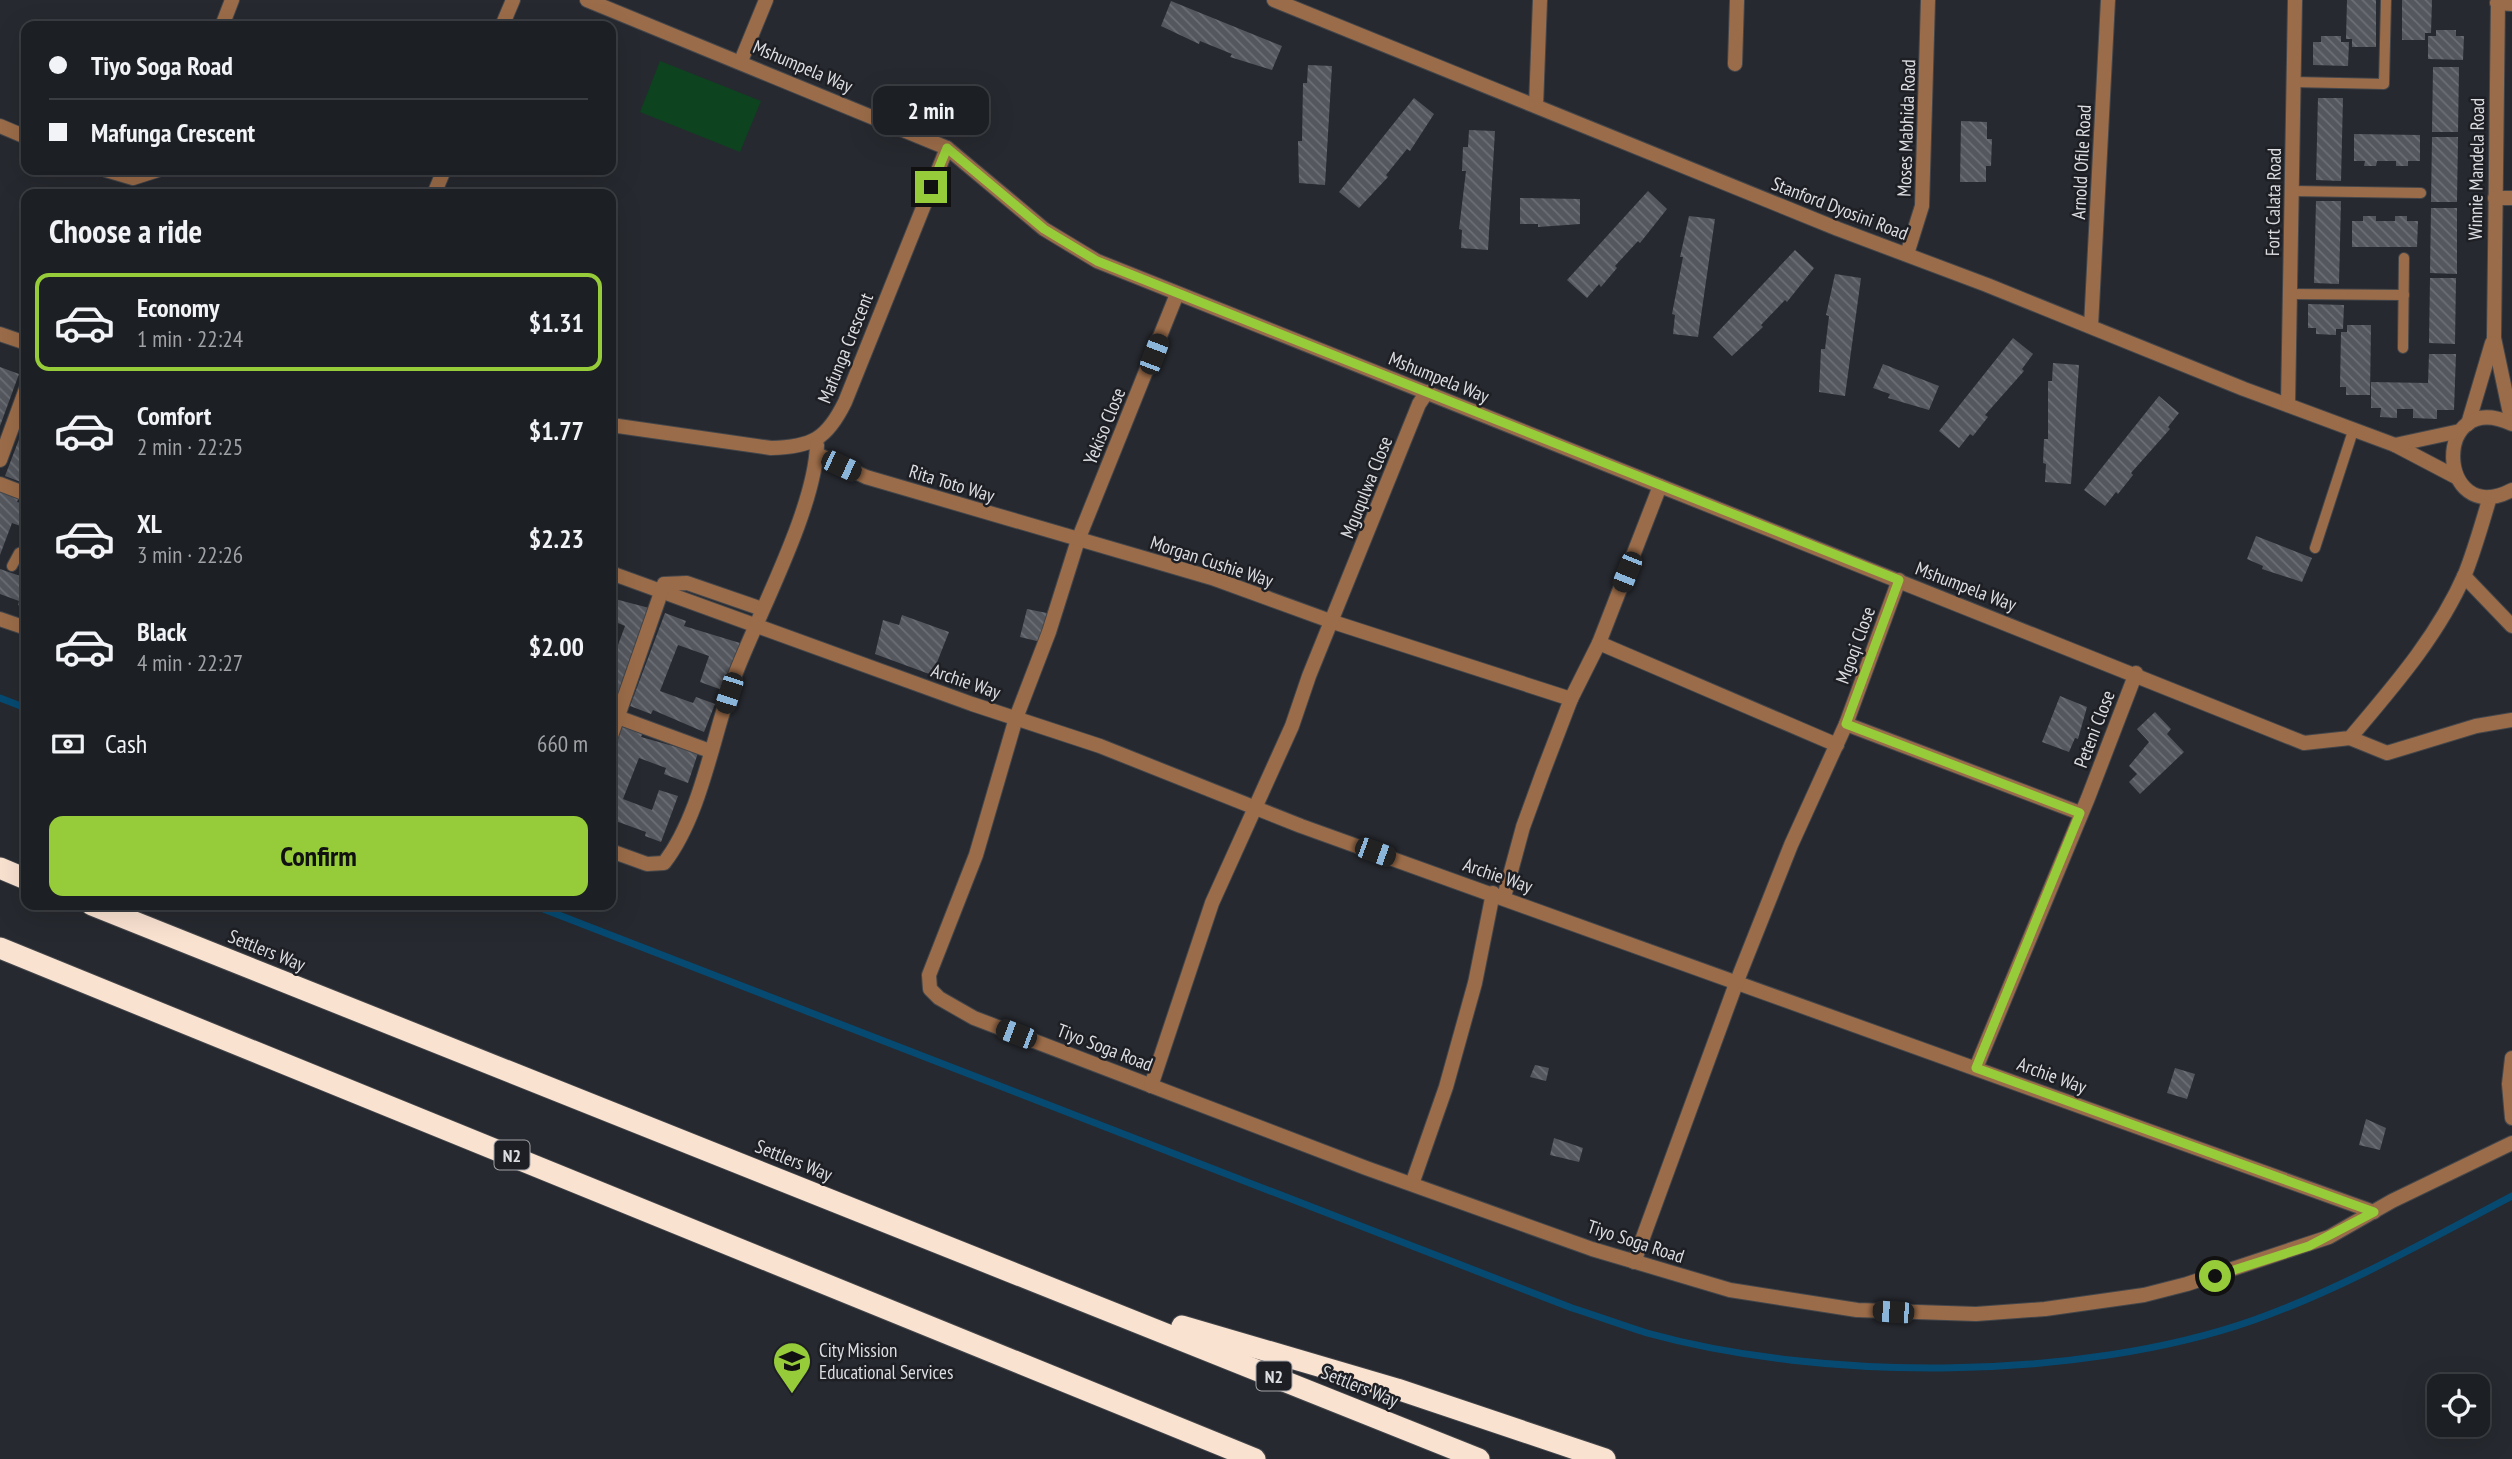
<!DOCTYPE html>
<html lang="en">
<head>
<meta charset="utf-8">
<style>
  :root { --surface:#1c1f23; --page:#25272b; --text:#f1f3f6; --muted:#a0a2a6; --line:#3a3d41; --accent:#96cc39 }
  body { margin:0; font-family:"PT Sans Narrow",sans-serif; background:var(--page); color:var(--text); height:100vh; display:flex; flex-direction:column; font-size:26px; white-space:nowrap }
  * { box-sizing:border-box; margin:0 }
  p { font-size:23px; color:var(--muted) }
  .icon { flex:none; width:38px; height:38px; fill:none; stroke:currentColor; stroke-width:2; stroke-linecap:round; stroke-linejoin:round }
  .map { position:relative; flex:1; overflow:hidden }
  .sheet { position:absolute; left:21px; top:189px; width:595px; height:721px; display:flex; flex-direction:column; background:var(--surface); border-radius:14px; box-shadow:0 7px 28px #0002,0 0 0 2px var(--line) }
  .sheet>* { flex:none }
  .banner { position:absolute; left:21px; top:21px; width:595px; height:154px; border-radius:14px; box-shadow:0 7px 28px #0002,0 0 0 2px var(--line); display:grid; align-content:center; height:154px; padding:0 28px; background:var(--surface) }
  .buttons { position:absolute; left:2427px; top:1374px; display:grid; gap:14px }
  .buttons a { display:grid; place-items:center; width:63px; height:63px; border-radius:14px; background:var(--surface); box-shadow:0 7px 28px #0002,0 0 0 2px var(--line); font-size:35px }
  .end { position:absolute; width:32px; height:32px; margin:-16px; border:9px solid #96cc39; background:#111; box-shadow:0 0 0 4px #111 }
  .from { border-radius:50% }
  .bubble { position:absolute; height:49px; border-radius:14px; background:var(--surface); box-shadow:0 7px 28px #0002,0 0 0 2px var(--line); font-size:23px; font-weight:700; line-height:49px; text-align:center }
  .car { position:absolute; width:21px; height:42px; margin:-21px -10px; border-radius:9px; box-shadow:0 0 5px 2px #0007; background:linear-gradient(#222 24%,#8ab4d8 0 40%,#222 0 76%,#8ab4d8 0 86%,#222 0) }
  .banner b { display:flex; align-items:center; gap:24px; height:66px; font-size:26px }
  .banner b+b { border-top:2px solid var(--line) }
  .banner i { width:18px; height:18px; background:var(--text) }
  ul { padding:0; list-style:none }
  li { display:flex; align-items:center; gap:21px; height:98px; margin:0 14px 10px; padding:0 14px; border:4px solid transparent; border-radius:14px }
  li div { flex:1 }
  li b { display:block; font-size:26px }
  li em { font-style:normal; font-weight:700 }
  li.selected { border-color:var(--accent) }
  li>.icon { width:63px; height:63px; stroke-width:1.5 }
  h2 { padding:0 28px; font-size:32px; line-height:84px }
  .pay { display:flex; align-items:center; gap:18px; height:77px; padding:0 28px; font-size:26px }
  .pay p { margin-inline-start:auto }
  .cta { display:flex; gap:14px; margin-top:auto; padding:14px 28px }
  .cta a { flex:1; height:80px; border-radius:14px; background:var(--accent); color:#111; font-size:28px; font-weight:700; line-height:80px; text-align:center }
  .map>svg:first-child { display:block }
  .green { fill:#0d431f }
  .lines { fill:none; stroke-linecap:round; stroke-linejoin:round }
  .stream { stroke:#064a72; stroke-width:7 }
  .building { fill:url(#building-back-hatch) }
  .service-casing { stroke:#43464b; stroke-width:12 }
  .minor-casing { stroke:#43464b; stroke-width:16 }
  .motorway-casing { stroke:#43464b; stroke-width:23 }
  .service { stroke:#9b6c49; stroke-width:10 }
  .minor { stroke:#9b6c49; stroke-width:14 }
  .motorway { stroke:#fae2d1; stroke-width:21 }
  .route { stroke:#96cc39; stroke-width:9 }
  .labels { text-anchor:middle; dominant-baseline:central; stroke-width:5; stroke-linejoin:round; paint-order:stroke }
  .shield { fill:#1d1f25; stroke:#a2a4a9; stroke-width:2 }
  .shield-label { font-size:18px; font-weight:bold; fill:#dbdde1 }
  .street-label { font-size:19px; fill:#dbdde1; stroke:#1d1f25 }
  .poi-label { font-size:19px; fill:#dbdde1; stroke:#1d1f25; text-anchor:start }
</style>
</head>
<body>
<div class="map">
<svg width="2512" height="1459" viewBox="0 0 2512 1459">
  <defs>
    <pattern id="building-back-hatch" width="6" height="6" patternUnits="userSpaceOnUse" patternTransform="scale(1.75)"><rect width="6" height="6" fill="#54575e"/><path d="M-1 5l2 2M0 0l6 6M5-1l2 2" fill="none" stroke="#6c6f75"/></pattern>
  </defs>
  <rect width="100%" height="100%" fill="#26292f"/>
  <!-- green -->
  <path class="green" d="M660 61 761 101 740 152 640 112Z"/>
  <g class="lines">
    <!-- stream -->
    <g class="stream">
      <path d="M0 698 26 708"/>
      <path d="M533 905 1572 1308C1597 1316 1622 1325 1647 1333 1824 1382 2081 1381 2254 1320 2344 1288 2428 1240 2512 1196"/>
    </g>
  </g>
  <!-- building -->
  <g class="building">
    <path d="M2347 0H2376V47H2352V39H2346Z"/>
    <path d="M2402 0H2432L2431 33H2425V40H2402Z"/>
    <path d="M1171 1 1282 46 1272 70 1230 57 1232 54 1200 41 1199 44 1161 26Z"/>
    <path d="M2436 30H2456V36H2464L2463 60 2428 59V36H2436Z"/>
    <path d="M2321 36H2341V42H2349L2348 66 2313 65V42H2321Z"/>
    <path d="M1308 65 1332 66 1325 185 1299 183 1298 141H1302L1303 83H1307Z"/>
    <path d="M2433 67H2459L2458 132H2432Z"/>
    <path d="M1414 98 1434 114 1410 151 1407 149 1386 175 1388 177 1359 208 1339 192Z"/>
    <path d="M2318 98H2343L2341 181 2316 180Z"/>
    <path d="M1961 121 1987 122V139H1992L1991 166H1986V182H1960Z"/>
    <path d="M1469 130 1495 131 1488 250 1461 248 1462 230 1459 229 1466 171H1462L1463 147H1468Z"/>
    <path d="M2354 134 2420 135V161H2408V166H2396V161H2377L2376 166H2364L2365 161H2354Z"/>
    <path d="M2432 137H2458L2457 202H2431Z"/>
    <path d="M1648 191 1667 209 1640 243 1638 241 1615 266 1617 268 1601 287 1599 284 1587 298 1567 280Z"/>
    <path d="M1520 198 1580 199V224L1538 227V224H1520Z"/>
    <path d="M2316 201H2341L2339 284 2314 283Z"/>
    <path d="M2431 208H2457V274L2430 273Z"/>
    <path d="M1689 216 1715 219 1698 337 1673 334 1675 315 1672 314 1683 257H1680Z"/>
    <path d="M2363 216H2376V221H2395V216H2407V221H2418L2417 247H2352V221H2363Z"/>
    <path d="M1795 250 1814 268 1787 302 1785 300 1761 325 1763 327 1732 356 1713 337Z"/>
    <path d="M1835 274 1861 278 1845 396 1819 392 1821 349H1825L1829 316 1826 315Z"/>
    <path d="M2430 278H2456L2455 344 2429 343Z"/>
    <path d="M2308 304 2344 305 2343 329H2336V335L2316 334V328H2308Z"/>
    <path d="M2347 325H2371L2370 395H2346V387H2340L2341 332H2347Z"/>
    <path d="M2013 338 2033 354 2022 369 2024 371 1985 415 1988 417 1973 436 1970 434 1959 448 1939 431Z"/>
    <path d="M2429 354H2456L2454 410H2437V419L2413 418V409H2397V418L2380 417 2381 408H2371V382L2428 383Z"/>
    <path d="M2053 363 2079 365 2071 484 2045 482 2046 464 2043 463 2044 439H2048V381H2052Z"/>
    <path d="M1883 364 1939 386 1929 410 1888 398 1890 394 1873 388Z"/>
    <path d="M0 367 19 374 0 426Z"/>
    <path d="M2159 396 2179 413 2168 427 2170 429 2131 473 2133 475 2118 494 2116 492 2105 506 2084 490Z"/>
    <path d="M26 421V484L5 476Z"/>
    <path d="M0 490 19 497 17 502 26 505V528L12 523 0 555Z"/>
    <path d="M2256 536 2312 558 2302 582 2262 569 2263 566 2247 559Z"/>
    <path d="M0 569 26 578V608L18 605 19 601 0 594Z"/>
    <path d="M615 599 653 609 617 701 611 699V664L625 626 611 620Z"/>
    <path d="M1027 609 1047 613 1041 642 1020 637Z"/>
    <path d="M665 613 686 621 684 626 740 643 722 690 700 682 709 656 678 645 660 691 693 703 696 697 715 704 704 732 653 710 651 714 630 706Z"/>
    <path d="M902 615 949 632 932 675 875 654 883 620 899 625Z"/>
    <path d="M2060 696 2087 707 2078 739 2075 738 2069 752 2042 742Z"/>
    <path d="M2155 712 2171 729 2167 734 2184 752 2140 794 2129 782 2137 774 2129 766 2149 742 2137 729Z"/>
    <path d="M622 723 644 730 641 737 698 753 688 783 664 774 666 768 639 758 623 799 652 810 659 790 678 796 661 842 645 836 646 832 613 820 611 827V755Z"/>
    <path d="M1535 1065 1549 1068 1546 1081 1530 1077Z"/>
    <path d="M2175 1068 2195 1074 2187 1099 2167 1093Z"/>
    <path d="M2366 1119 2386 1128 2380 1150 2359 1145Z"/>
    <path d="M1554 1138 1583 1148 1579 1162 1550 1155Z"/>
  </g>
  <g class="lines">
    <defs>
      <g id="service">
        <path d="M2294 82 2384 84 2386 0"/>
        <path d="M2292 191 2421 193"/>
        <path d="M2290 294 2404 295"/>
        <path d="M2403 348 2404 258"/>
        <path d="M2315 548 2353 431"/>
        <path d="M12 566 19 553 26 550"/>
      </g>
      <g id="minor">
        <path d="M587 0 947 148 1044 229 1097 261 2304 743 2350 738C2393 687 2438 636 2465 574 2475 549 2482 523 2490 497"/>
        <path d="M1274 0 1838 229 1987 285 2244 389 2395 445 2456 477"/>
        <path d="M2498 0 2494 338 2512 423"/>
        <path d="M2497 3 2512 4"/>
        <path d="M222 26 232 0"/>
        <path d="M502 26 513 0"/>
        <path d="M741 61 766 0"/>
        <path d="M1735 64 1737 0"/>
        <path d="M1536 106 1540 0"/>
        <path d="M0 126 26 137"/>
        <path d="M106 170 133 178 158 170"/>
        <path d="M434 194 444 170"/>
        <path d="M2495 198H2512"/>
        <path d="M1907 254 1922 206 1928 0"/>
        <path d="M1177 294 1078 540 1049 632 1016 718 976 855 929 975 930 989 939 998 974 1018 1366 1168 1592 1249 1730 1290 1857 1310 1976 1314 2045 1309 2144 1295 2187 1284 2329 1237 2392 1201 2512 1143"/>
        <path d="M2091 326 2108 0"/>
        <path d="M0 334 26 343"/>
        <path d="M2288 405 2295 0"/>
        <path d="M2468 424 2492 343"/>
        <path d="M2512 424C2431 386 2436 530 2512 490"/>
        <path d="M611 425 771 448C812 447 827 439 845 402L947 148"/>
        <path d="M2395 445 2460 431"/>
        <path d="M817 454 866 477 1212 578 1333 622 1571 699"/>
        <path d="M0 460 26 389"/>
        <path d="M0 484 26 494"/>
        <path d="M611 573 972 704 1100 746 1301 826 2374 1212"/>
        <path d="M2464 576 2512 626"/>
        <path d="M0 619 26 628"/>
        <path d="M1599 643 1837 745"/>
        <path d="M612 715 710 751"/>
        <path d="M1846 724 2080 813"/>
        <path d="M611 736 664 584 687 583 762 609"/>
        <path d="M2350 738 2387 753 2476 726 2512 720"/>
        <path d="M611 851 647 864 664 863C702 814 713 733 735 675 759 612 815 509 817 445"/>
        <path d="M1504 897 1523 827 1543 772 1571 699 1599 643 1660 486"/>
        <path d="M2512 1058 2509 1084 2512 1118"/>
        <path d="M1976 1068 2088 798 2136 673"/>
        <path d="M1151 1086 1212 903 1292 726 1309 676 1419 404 1427 392"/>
        <path d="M1412 1184 1446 1087 1475 983 1493 893"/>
        <path d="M1634 1262 1737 981 1791 845 1846 724 1899 580"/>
      </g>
      <g id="motorway">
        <path d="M0 868 26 879"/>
        <path d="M92 905 1479 1459"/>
        <path d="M0 948 1255 1459"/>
        <path d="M1182 1326 1397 1389 1605 1459"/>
      </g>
    </defs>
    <!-- service casing -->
    <use href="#service" class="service-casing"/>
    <!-- minor casing -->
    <use href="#minor" class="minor-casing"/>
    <!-- motorway casing -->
    <use href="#motorway" class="motorway-casing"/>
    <!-- service -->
    <use href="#service" class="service"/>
    <!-- minor -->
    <use href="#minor" class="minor"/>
    <!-- motorway -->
    <use href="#motorway" class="motorway"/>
  </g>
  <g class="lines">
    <!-- route -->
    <path class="route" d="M931 187 947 148 1044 229 1097 261 1899 580 1846 724 2080 813 1976 1068 2374 1212 2309 1246 2215 1276"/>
  </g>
  <!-- icons -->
  <defs>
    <symbol id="school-pin" viewBox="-11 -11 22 30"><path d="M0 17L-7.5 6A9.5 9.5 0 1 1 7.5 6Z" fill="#96cc39" stroke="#1d1f25"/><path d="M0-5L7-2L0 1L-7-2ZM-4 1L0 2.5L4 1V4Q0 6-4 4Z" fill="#111"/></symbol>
  </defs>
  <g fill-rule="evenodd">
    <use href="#school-pin" x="770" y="1339" width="44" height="60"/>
  </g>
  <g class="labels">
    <!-- shield labels -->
    <g class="shield">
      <rect x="494.5" y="1140.5" width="35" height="29" rx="5"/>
      <rect x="1256.5" y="1361.5" width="35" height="29" rx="5"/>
    </g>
    <g class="shield-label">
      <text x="512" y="1155">N2</text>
      <text x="1274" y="1376">N2</text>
    </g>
    <!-- street labels -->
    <g class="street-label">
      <text transform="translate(803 66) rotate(23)">Mshumpela Way</text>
      <text transform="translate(1906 128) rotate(-88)">Moses Mabhida Road</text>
      <text transform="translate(2081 162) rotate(-87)">Arnold Ofile Road</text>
      <text transform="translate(2476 169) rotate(-89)">Winnie Mandela Road</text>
      <text transform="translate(2273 202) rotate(-89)">Fort Calata Road</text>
      <text transform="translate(1840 208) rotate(21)">Stanford Dyosini Road</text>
      <text transform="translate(845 348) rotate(-68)">Mafunga Crescent</text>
      <text transform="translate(1439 377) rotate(22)">Mshumpela Way</text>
      <text transform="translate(1104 426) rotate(-68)">Yekiso Close</text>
      <text transform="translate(952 483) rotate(17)">Rita Toto Way</text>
      <text transform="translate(1366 487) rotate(-68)">Mguqulwa Close</text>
      <text transform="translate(1212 561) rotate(18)">Morgan Cushie Way</text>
      <text transform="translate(1966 586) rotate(21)">Mshumpela Way</text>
      <text transform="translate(1855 645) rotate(-70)">Mgoqi Close</text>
      <text transform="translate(966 681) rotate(19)">Archie Way</text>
      <text transform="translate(2094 729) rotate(-69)">Peteni Close</text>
      <text transform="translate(1498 875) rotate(19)">Archie Way</text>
      <text transform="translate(267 950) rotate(22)">Settlers Way</text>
      <text transform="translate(1105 1047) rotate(21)">Tiyo Soga Road</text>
      <text transform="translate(2052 1075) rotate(20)">Archie Way</text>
      <text transform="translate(794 1160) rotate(22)">Settlers Way</text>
      <text transform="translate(1636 1241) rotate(18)">Tiyo Soga Road</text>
      <text transform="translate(1360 1386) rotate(22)">Settlers Way</text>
    </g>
    <!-- poi labels -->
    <g class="poi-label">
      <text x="819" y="1350">City Mission<tspan x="819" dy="22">Educational Services</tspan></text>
    </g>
  </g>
</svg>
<div class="buttons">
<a><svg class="icon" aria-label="locate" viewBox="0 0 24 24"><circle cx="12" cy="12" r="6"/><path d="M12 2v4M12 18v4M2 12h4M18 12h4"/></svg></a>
</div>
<i class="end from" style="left:2215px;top:1276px"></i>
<i class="end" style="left:931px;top:187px"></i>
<div class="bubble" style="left:873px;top:86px;width:116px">2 min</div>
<i class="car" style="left:1154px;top:354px;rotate:21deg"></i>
<i class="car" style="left:841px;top:466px;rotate:115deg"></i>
<i class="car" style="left:1627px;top:572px;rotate:202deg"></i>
<i class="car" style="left:729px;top:693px;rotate:198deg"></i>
<i class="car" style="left:1375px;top:852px;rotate:110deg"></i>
<i class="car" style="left:1016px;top:1034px;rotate:291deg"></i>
<i class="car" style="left:1893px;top:1312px;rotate:274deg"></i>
<div class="banner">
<b><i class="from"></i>Tiyo Soga Road</b>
<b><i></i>Mafunga Crescent</b>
</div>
<section class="sheet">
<h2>Choose a ride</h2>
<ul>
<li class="selected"><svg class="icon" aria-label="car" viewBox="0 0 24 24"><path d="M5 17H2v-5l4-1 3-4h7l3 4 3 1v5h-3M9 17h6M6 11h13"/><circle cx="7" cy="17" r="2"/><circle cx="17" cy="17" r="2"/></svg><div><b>Economy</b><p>1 min · 22:24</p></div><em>$1.31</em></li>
<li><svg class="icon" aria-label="car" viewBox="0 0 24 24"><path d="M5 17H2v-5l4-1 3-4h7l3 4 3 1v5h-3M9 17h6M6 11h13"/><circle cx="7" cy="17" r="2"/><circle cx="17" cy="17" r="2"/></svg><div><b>Comfort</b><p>2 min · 22:25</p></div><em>$1.77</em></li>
<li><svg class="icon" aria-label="car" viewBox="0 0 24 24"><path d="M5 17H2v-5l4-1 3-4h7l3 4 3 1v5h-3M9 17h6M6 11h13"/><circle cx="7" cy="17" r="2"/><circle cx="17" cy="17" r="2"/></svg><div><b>XL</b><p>3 min · 22:26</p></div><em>$2.23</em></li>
<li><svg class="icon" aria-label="car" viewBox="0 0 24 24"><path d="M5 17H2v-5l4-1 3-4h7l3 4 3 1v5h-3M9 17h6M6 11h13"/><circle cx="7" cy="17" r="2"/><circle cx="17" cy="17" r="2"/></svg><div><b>Black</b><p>4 min · 22:27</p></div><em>$2.00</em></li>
</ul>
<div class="pay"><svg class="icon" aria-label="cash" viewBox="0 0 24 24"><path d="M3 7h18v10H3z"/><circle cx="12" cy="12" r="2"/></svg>Cash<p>660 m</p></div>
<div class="cta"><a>Confirm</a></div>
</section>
</div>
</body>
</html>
